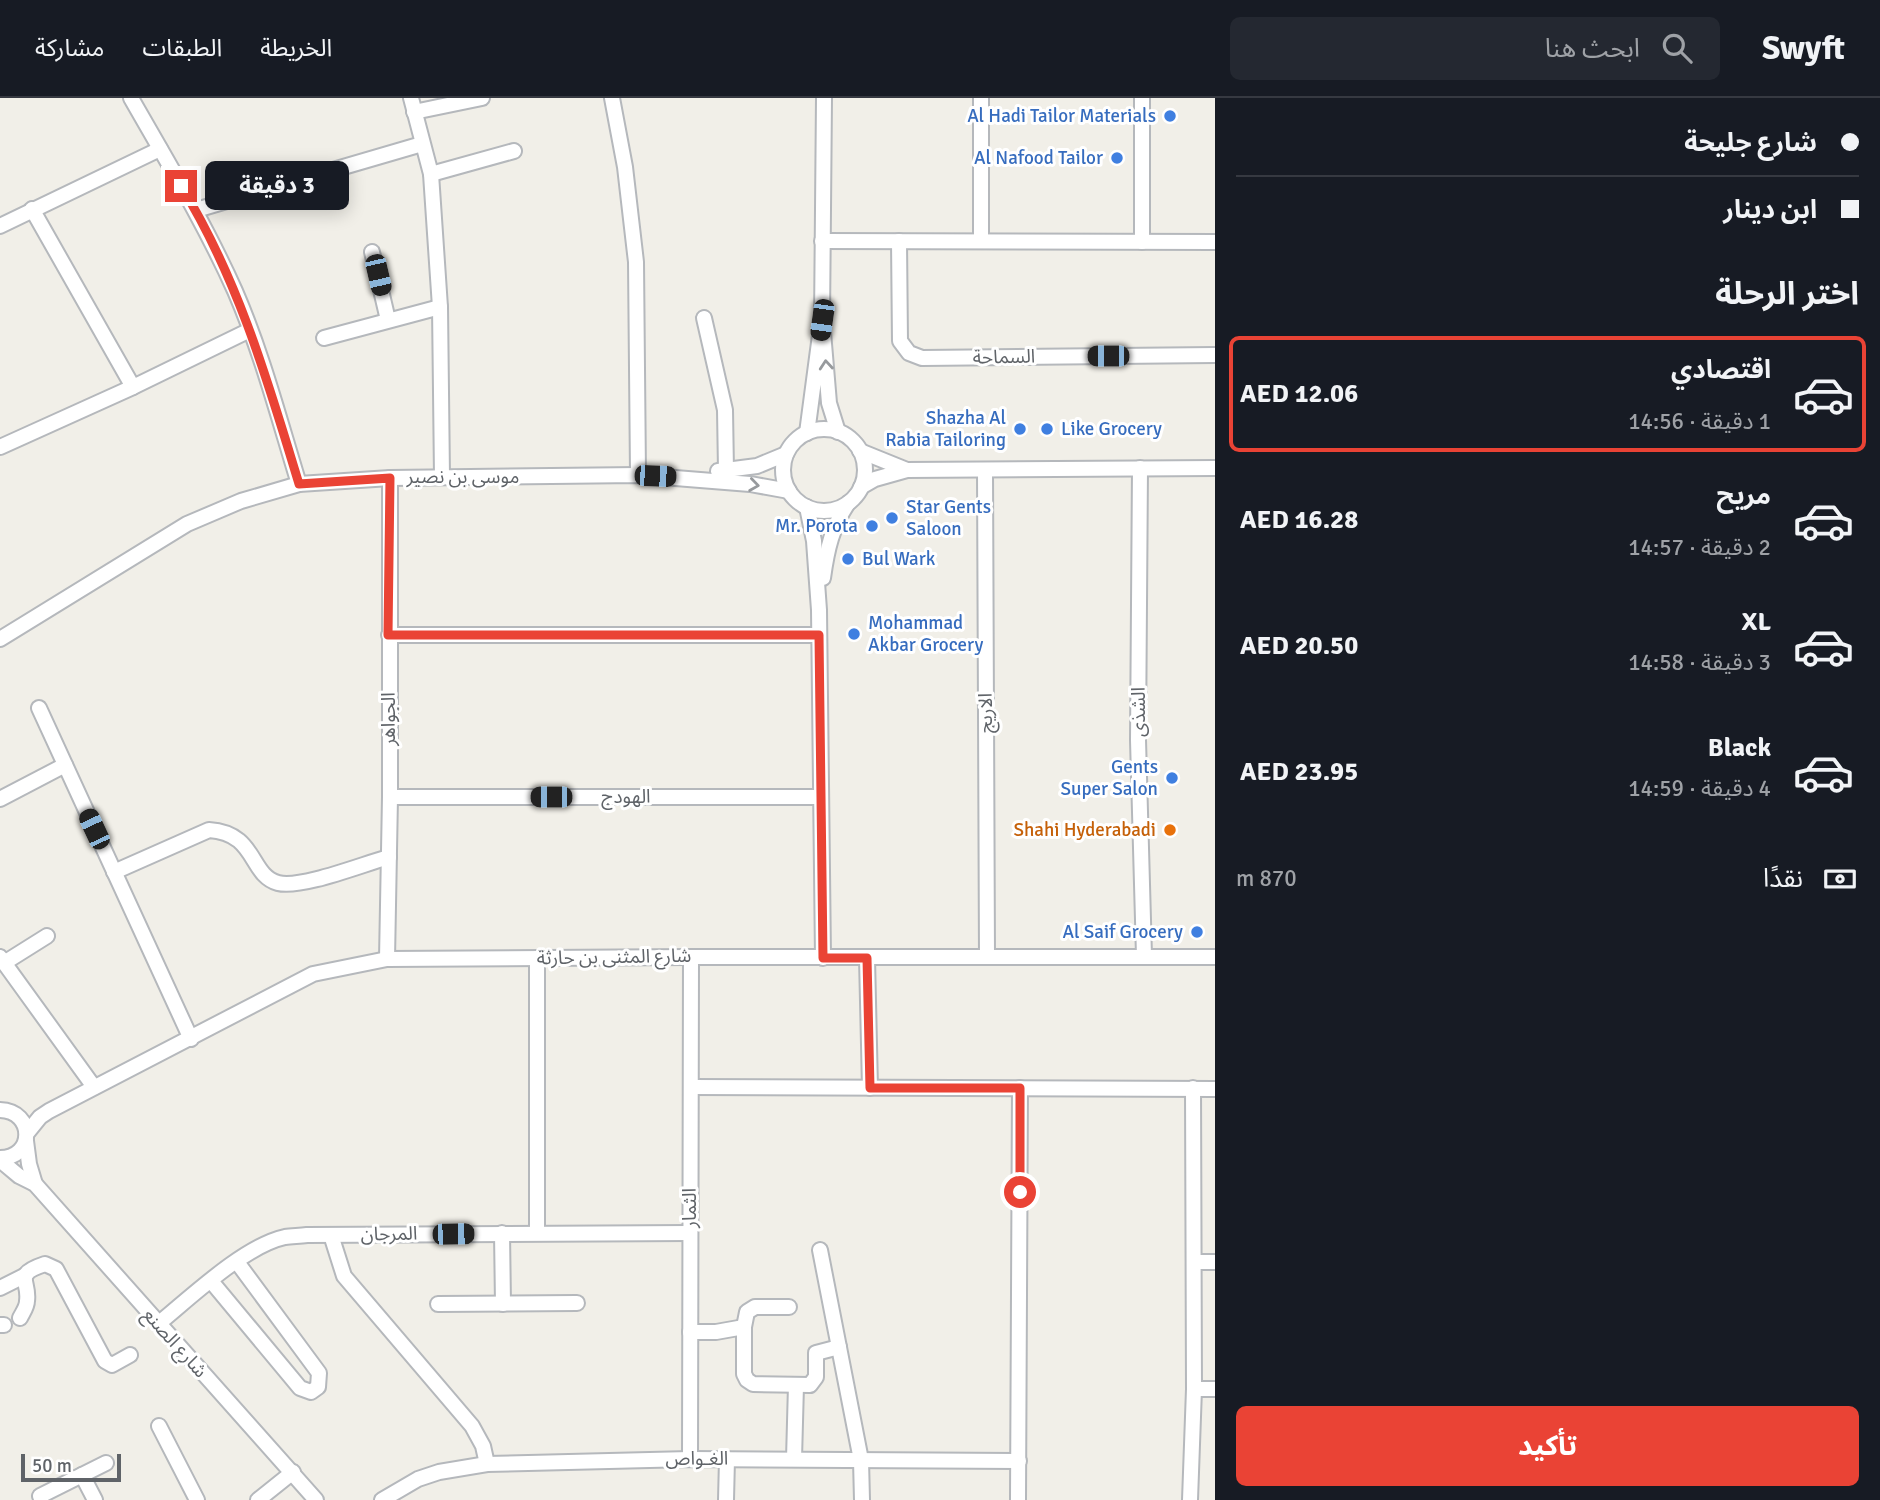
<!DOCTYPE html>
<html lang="ar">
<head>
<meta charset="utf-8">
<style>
  :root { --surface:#171b24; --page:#242831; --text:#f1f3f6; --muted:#9ea1a6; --line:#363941; --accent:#ea4335 }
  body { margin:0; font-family:Signika,"Noto Sans Arabic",sans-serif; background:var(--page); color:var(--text); direction:rtl; height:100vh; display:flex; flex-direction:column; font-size:26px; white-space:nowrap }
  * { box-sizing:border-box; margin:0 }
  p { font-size:23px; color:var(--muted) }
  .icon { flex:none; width:38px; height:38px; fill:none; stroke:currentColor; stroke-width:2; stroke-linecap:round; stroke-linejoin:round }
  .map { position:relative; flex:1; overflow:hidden; direction:ltr }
  .sheet { display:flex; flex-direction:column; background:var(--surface); width:665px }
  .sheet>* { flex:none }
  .banner { display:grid; align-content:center; height:154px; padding:0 21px; background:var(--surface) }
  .scale { position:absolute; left:21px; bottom:18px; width:100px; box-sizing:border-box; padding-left:7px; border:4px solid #5f6368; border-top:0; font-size:19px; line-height:24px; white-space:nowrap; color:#5f6368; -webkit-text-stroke:5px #fff; paint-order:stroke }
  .end { position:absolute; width:32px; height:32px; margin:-16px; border:9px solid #ea4335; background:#fff; box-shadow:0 0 0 4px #fff }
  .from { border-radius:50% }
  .bubble { position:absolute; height:49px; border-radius:10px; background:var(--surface); box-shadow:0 4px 18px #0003; font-size:23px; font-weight:700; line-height:49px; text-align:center; direction:rtl }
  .car { position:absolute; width:21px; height:42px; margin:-21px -10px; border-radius:9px; box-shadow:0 0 5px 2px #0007; background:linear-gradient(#222 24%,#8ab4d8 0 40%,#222 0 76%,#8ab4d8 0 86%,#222 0) }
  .banner b { display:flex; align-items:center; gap:24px; height:66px; font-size:26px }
  .banner b+b { border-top:2px solid var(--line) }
  .banner i { width:18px; height:18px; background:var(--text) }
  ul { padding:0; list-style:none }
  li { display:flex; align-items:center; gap:21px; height:116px; margin:0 14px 10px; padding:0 7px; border:4px solid transparent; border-radius:10px }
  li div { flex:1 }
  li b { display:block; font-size:26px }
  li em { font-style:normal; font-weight:700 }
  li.on { border-color:var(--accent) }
  li>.icon { width:63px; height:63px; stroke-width:1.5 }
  h2 { padding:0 21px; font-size:32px; line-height:84px }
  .pay { display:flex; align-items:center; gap:18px; height:77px; padding:0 21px; font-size:26px }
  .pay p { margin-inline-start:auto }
  .button { display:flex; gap:14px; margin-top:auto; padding:14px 21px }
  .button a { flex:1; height:80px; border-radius:10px; background:var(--accent); color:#fff; font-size:28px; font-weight:700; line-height:80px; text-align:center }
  header { display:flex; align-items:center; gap:42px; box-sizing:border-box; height:98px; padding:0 35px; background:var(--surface); border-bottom:2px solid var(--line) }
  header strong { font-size:33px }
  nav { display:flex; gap:38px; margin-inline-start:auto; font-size:24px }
  .search { width:490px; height:63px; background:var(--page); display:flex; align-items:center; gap:18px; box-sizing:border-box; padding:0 24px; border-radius:10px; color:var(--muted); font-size:26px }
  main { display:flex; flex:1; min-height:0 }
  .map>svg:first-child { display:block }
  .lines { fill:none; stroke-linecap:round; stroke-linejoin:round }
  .minor-casing { stroke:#b5b8bc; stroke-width:18 }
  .minor { stroke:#fff; stroke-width:14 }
  .oneway { stroke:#979a9d }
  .route { stroke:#ea4335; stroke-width:9 }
  .shop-dot { fill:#3f7fe0; stroke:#fff; stroke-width:2.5 }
  .food-dot { fill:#e8710a; stroke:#fff; stroke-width:2.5 }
  .labels { text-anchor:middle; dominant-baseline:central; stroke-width:6; stroke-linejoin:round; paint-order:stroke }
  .shop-label { font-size:19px; fill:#366cbe; stroke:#fff; text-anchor:end }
  .street-label { font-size:19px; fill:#5f6368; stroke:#fff }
  .food-label { font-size:19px; fill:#c56008; stroke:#fff; text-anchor:end }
</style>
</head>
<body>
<header>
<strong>Swyft</strong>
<div class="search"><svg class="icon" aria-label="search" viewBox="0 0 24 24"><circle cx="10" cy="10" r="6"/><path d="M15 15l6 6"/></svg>ابحث هنا</div>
<nav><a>الخريطة</a><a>الطبقات</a><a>مشاركة</a></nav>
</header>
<main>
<section class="sheet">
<div class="banner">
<b><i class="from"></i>شارع جليحة</b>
<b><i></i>ابن دينار</b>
</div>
<h2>اختر الرحلة</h2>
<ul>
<li class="on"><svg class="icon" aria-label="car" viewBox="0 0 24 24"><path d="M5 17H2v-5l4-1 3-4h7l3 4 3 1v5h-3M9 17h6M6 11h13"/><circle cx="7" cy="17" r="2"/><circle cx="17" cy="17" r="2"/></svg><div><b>اقتصادي</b><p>1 دقيقة · 14:56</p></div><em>AED 12.06</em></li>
<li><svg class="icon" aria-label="car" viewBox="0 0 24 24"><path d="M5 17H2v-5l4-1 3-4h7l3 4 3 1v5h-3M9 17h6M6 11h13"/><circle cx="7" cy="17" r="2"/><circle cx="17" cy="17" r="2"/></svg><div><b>مريح</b><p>2 دقيقة · 14:57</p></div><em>AED 16.28</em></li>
<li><svg class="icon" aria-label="car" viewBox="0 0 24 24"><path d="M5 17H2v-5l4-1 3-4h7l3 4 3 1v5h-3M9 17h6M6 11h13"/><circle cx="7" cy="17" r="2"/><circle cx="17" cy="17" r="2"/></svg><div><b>XL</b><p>3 دقيقة · 14:58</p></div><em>AED 20.50</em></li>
<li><svg class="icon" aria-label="car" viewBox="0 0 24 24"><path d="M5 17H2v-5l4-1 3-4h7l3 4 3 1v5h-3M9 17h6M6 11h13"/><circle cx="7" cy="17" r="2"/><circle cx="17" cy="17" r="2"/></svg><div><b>Black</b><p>4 دقيقة · 14:59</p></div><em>AED 23.95</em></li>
</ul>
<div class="pay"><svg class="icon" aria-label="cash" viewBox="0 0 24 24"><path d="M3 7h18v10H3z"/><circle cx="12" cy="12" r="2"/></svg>نقدًا<p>870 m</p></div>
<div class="button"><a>تأكيد</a></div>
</section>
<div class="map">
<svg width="1215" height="1402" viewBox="0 0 1215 1402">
  <rect width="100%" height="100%" fill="#f1efe8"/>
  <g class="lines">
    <defs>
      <g id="minor">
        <path d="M131 0C167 63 205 126 235 193 262 255 279 321 299 386"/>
        <path d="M411 0 431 76 440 209 442 379"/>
        <path d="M612 0 625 69 636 164 638 377"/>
        <path d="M981 0V143"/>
        <path d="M414 14 482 0"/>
        <path d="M431 76 514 53"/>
        <path d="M32 111 133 289"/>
        <path d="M196 112 422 46"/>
        <path d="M0 128 160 51"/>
        <path d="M822 143 1215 144"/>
        <path d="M899 143 900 243 909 255 922 260 1215 257"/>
        <path d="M1142 144V0"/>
        <path d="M372 154 388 222"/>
        <path d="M704 220 725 312 726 373"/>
        <path d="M822 222 824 0"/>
        <path d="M324 240 440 209"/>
        <circle cx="824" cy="372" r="41"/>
        <path d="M807 335 822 222 829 305 838 334"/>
        <path d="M0 349 133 289 250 232"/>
        <path d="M860 353 907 372"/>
        <path d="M1140 370 1138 642 1144 858"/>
        <path d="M985 372 987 859"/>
        <path d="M718 373 757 368 786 356"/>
        <path d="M861 389 875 381 907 372 1215 370"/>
        <path d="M807 409 814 443 819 512 823 860"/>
        <path d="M823 480C827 451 832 429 848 405"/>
        <path d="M389 537H819"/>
        <path d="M0 541 187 426 241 403 299 386 390 380 638 377 750 386 789 393"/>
        <path d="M39 610 191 941"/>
        <path d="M390 699H820"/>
        <path d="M0 701 65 667"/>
        <path d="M114 774 209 732C257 735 249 777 278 785 301 791 363 766 389 759"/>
        <path d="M0 859 94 989"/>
        <path d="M537 860V1135"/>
        <path d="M867 860 870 990"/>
        <path d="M387 861 390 699V380"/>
        <path d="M4 865 47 838"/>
        <path d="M691 989 1215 991"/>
        <path d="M0 1012C35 1013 35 1060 0 1060"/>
        <path d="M27 1035 40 1019 49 1013 313 876 387 861 691 859H1215"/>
        <path d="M26 1043 29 1066 35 1086"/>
        <path d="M0 1062 19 1078 35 1086 316 1402"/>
        <path d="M502 1135 503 1206"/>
        <path d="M331 1137 344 1178 472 1328 483 1348 487 1366"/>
        <path d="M820 1152 861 1362 862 1402"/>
        <path d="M1194 1164H1215"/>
        <path d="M211 1183 300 1290 311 1294 318 1289 319 1275 237 1164"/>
        <path d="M0 1190 26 1177"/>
        <path d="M438 1206 577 1205"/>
        <path d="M789 1209H755L747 1214 744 1229V1276L747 1282 753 1286 810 1287 816 1279V1255L839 1249"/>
        <path d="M20 1220C23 1214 27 1209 27 1203 30 1182 12 1177 45 1166L56 1171 105 1263 112 1267 130 1257"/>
        <path d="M158 1226C190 1200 244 1148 285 1139 292 1138 299 1138 307 1137L690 1135"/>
        <path d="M0 1227H4"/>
        <path d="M690 1234H716L744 1229"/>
        <path d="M1194 1291H1215"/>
        <path d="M159 1328 197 1402"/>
        <path d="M690 1361 691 859"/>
        <path d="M794 1361 796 1287"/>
        <path d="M82 1377 95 1402"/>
        <path d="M40 1398 106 1365"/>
        <path d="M258 1402 293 1374"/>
        <path d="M382 1402 418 1381 439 1374 487 1366 690 1361 1019 1363"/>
        <path d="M726 1402 727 1361"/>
        <path d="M1018 1402 1020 990"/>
        <path d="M1190 1402 1194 1291 1193 990"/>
      </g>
    </defs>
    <!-- minor casing -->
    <use href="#minor" class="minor-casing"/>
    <!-- minor -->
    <use href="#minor" class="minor"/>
  </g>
  <!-- one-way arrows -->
  <defs><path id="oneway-chevron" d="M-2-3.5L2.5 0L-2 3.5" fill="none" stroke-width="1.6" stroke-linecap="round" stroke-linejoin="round" transform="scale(1.75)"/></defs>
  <g class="oneway">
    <use href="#oneway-chevron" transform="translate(826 267) rotate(-95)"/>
    <use href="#oneway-chevron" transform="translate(754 387) rotate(8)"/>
  </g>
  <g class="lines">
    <!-- route -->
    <path class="route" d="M181 88C238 180 268 284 299 386L390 380 388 537H819L823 860H867L870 990H1020V1094"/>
  </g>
  <!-- markers -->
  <g class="shop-dot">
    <circle cx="1170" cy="18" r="7"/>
    <circle cx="1117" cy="60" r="7"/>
    <circle cx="1020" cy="331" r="7"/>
    <circle cx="1047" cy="331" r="7"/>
    <circle cx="892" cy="420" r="7"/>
    <circle cx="872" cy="428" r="7"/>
    <circle cx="848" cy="461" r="7"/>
    <circle cx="854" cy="536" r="7"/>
    <circle cx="1172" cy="680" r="7"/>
    <circle cx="1197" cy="834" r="7"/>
  </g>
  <circle class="food-dot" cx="1170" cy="732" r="7"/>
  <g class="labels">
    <!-- shop labels -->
    <g class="shop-label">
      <text x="1156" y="18">Al Hadi Tailor Materials</text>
      <text x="1103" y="60">Al Nafood Tailor</text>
      <text x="1006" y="320">Shazha Al<tspan x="1006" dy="22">Rabia Tailoring</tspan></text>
      <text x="1061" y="331" text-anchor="start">Like Grocery</text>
      <text x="906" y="409" text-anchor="start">Star Gents<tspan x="906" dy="22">Saloon</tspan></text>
      <text x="858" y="428">Mr. Porota</text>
      <text x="862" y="461" text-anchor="start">Bul Wark</text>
      <text x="868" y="525" text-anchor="start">Mohammad<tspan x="868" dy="22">Akbar Grocery</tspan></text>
      <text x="1158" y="669">Gents<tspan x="1158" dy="22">Super Salon</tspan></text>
      <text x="1183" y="834">Al Saif Grocery</text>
    </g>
    <!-- street labels -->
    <g class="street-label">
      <text transform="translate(1004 259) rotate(-1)">السماحة</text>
      <text x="463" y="379">موسى بن نصير</text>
      <text transform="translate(1139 614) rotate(-90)">الشذى</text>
      <text transform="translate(986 615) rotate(-90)">الاريج</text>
      <text transform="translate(389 621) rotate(-90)">الجواهر</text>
      <text x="626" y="699">الهودج</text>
      <text transform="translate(614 859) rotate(-1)">شارع المثنى بن حارثة</text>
      <text transform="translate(690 1110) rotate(-90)">الثمار</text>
      <text transform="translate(389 1136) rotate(-1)">المرجان</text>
      <text transform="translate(175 1245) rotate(48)">شارع الصنع</text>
      <text x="697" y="1361">الغـواص</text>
    </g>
    <!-- food labels -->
    <g class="food-label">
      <text x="1156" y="732">Shahi Hyderabadi</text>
    </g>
  </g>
</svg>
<div class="scale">50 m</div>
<i class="end from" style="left:1020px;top:1094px"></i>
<i class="end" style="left:181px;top:88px"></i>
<div class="bubble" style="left:205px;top:63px;width:144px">3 دقيقة</div>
<i class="car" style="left:378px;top:177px;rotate:167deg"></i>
<i class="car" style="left:822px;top:222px;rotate:188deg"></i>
<i class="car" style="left:1108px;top:258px;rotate:270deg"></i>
<i class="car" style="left:655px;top:378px;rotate:92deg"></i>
<i class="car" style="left:551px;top:699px;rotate:270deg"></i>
<i class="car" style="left:94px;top:731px;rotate:335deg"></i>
<i class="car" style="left:453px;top:1136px;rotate:89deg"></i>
</div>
</main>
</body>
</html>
